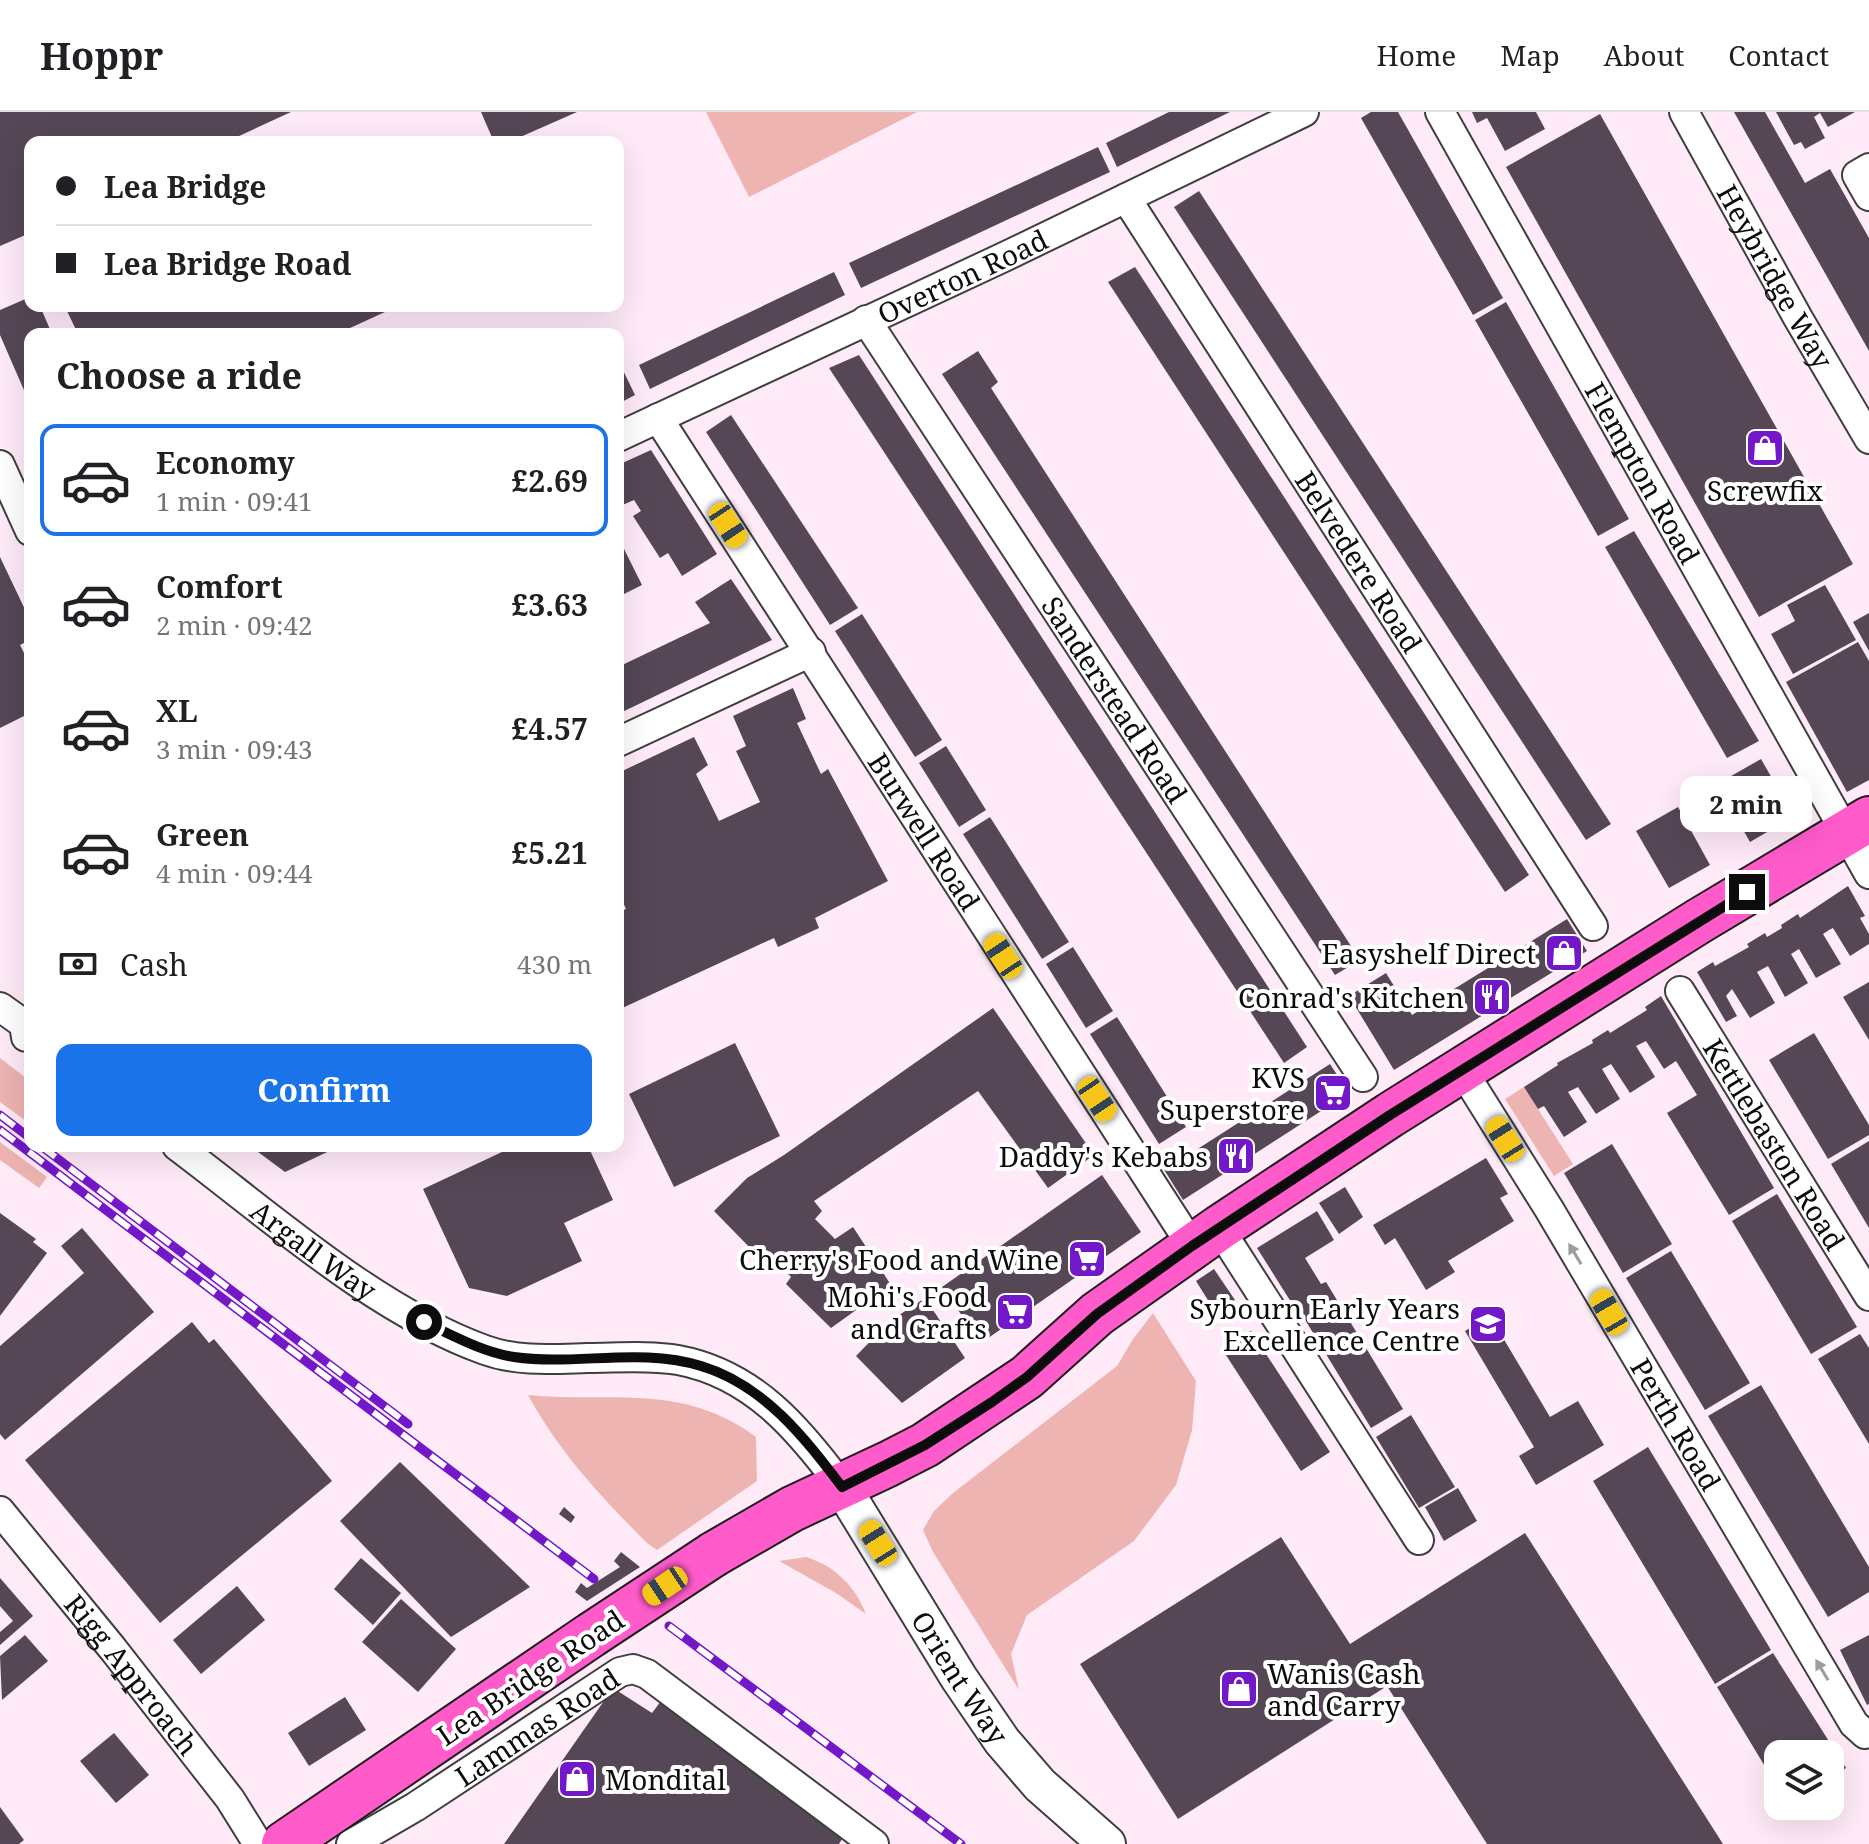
<!DOCTYPE html>
<html lang="en">
<head>
<meta charset="utf-8">
<style>
  :root { --surface:#fff; --page:#f2f2f2; --text:#202124; --muted:#757577; --line:#e0e0e0; --accent:#1a73e8 }
  body { margin:0; font-family:"Noto Serif",serif; background:var(--page); color:var(--text); height:100vh; display:flex; flex-direction:column; font-size:30px; white-space:nowrap }
  * { box-sizing:border-box; margin:0 }
  p { font-size:26px; color:var(--muted) }
  .icon { flex:none; width:44px; height:44px; fill:none; stroke:currentColor; stroke-width:2; stroke-linecap:round; stroke-linejoin:round }
  .map { position:relative; flex:1; overflow:hidden }
  .details { position:absolute; left:24px; top:216px; width:600px; height:824px; display:flex; flex-direction:column; background:var(--surface); border-radius:16px; box-shadow:0 8px 32px #0002 }
  .details>* { flex:none }
  .top-card { position:absolute; left:24px; top:24px; width:600px; height:176px; border-radius:16px; box-shadow:0 8px 32px #0002; display:grid; align-content:center; height:176px; padding:0 32px; background:var(--surface) }
  .buttons { position:absolute; left:1764px; top:1628px; display:grid; gap:16px }
  .buttons a { display:grid; place-items:center; width:80px; height:80px; border-radius:16px; background:var(--surface); box-shadow:0 8px 32px #0002; font-size:40px }
  .end { position:absolute; width:36px; height:36px; margin:-18px; border:10px solid #0c0c0c; background:#fff; box-shadow:0 0 0 4px #fff }
  .from { border-radius:50% }
  .bubble { position:absolute; height:56px; border-radius:16px; background:var(--surface); box-shadow:0 8px 32px #0002; font-size:26px; font-weight:700; line-height:56px; text-align:center }
  .car { position:absolute; width:24px; height:48px; margin:-24px -12px; border-radius:10px; box-shadow:0 0 6px 2px #0007; background:linear-gradient(#f5c518 24%,#345 0 40%,#f5c518 0 76%,#345 0 86%,#f5c518 0) }
  .top-card b { display:flex; align-items:center; gap:28px; height:76px; font-size:30px }
  .top-card b+b { border-top:2px solid var(--line) }
  .top-card i { width:20px; height:20px; background:var(--text) }
  ul { padding:0; list-style:none }
  li { display:flex; align-items:center; gap:24px; height:112px; margin:0 16px 12px; padding:0 16px; border:4px solid transparent; border-radius:16px }
  li div { flex:1 }
  li b { display:block; font-size:30px }
  li em { font-style:normal; font-weight:700 }
  li.selected { border-color:var(--accent) }
  li>.icon { width:72px; height:72px; stroke-width:1.5 }
  h2 { padding:0 32px; font-size:36px; line-height:96px }
  .pay { display:flex; align-items:center; gap:20px; height:88px; padding:0 32px; font-size:30px }
  .pay p { margin-inline-start:auto }
  .button { display:flex; gap:16px; margin-top:auto; padding:16px 32px }
  .button a { flex:1; height:92px; border-radius:16px; background:var(--accent); color:#fff; font-size:32px; font-weight:700; line-height:92px; text-align:center }
  header { display:flex; align-items:center; gap:48px; box-sizing:border-box; height:112px; padding:0 40px; background:var(--surface); border-bottom:2px solid var(--line) }
  header strong { font-size:38px }
  nav { display:flex; gap:44px; margin-inline-start:auto; font-size:28px }
  .map>svg:first-child { display:block }
  .green { fill:#edb4b1 }
  .building { fill:#554756 }
  .lines { fill:none; stroke-linecap:round; stroke-linejoin:round }
  .minor-casing { stroke:#3f3f3f; stroke-width:32 }
  .tertiary-casing { stroke:#3f3f3f; stroke-width:40 }
  .primary-casing { stroke:#1d1d1d; stroke-width:48 }
  .minor { stroke:#fff; stroke-width:28 }
  .tertiary { stroke:#fff; stroke-width:36 }
  .primary { stroke:#ff5bcb; stroke-width:44 }
  .rail-casing { stroke:#7318c8; stroke-width:9 }
  .rail { stroke:#fff; stroke-width:6; stroke-dasharray:18; stroke-linecap:butt }
  .primary-bridge-casing { stroke:#1d1d1d; stroke-width:48; stroke-linecap:butt }
  .primary-bridge { stroke:#ff5bcb; stroke-width:44 }
  .oneway { fill:#9e9e9e }
  .route { stroke:#0c0c0c; stroke-width:10 }
  .labels { text-anchor:middle; dominant-baseline:central; stroke-width:8; stroke-linejoin:round; paint-order:stroke }
  .street-label { font-size:28px; fill:#0c0c0c; stroke:#fff }
  .poi-label { font-size:28px; fill:#0c0c0c; stroke:#fff; text-anchor:end }
</style>
</head>
<body>
<header>
<strong>Hoppr</strong>
<nav><a>Home</a><a>Map</a><a>About</a><a>Contact</a></nav>
</header>
<div class="map">
<svg width="1869" height="1732" viewBox="0 0 1869 1732">
  <rect width="100%" height="100%" fill="#ffebf8"/>
  <!-- green -->
  <g class="green">
    <path d="M706 0H917L749 85Z"/>
    <path d="M0 946 30 969V1012L0 990Z"/>
    <path d="M1524 975 1573 1052 1554 1064 1505 987Z"/>
    <path d="M0 1030 47 1065 39 1076 0 1048Z"/>
    <path d="M1153 1201 1196 1269 1192 1318 1176 1373 1134 1429 1027 1503 1011 1542 1019 1578 933 1440 923 1418 934 1399 953 1381 1117 1254 1133 1227Z"/>
    <path d="M528 1283C612 1291 682 1270 756 1325L757 1369 657 1438 647 1431C601 1385 559 1340 528 1283Z"/>
    <path d="M806 1445C835 1454 855 1474 866 1502L836 1481 779 1449Z"/>
  </g>
  <!-- building -->
  <g class="building">
    <path d="M0 0H291L226 30H30V121L0 134Z"/>
    <path d="M481 0H577L509 30H494Z"/>
    <path d="M1169 0H1230L1117 55 1106 31Z"/>
    <path d="M1371 0H1398L1503 186 1473 203 1361 6Z"/>
    <path d="M1472 0H1536L1545 17 1505 39 1487 6 1477 11Z"/>
    <path d="M1734 0H1765L1805 71 1830 57 1869 126V239Z"/>
    <path d="M1776 0H1855L1828 15 1820 1 1814 5 1825 26 1805 37 1801 30 1794 33Z"/>
    <path d="M1600 2 1853 452 1759 505 1506 55Z"/>
    <path d="M1098 35 1110 60 861 176 849 151Z"/>
    <path d="M1199 79 1611 712 1586 728 1174 95Z"/>
    <path d="M1135 155 1529 763 1505 780 1108 170Z"/>
    <path d="M834 160 845 183 650 277 639 253Z"/>
    <path d="M30 185V194H40L52 222H30V292L0 223V198Z"/>
    <path d="M1506 190 1629 407 1598 424 1475 208Z"/>
    <path d="M79 194H398L337 222H78L67 199Z"/>
    <path d="M978 239 998 270 991 276 1360 848 1335 863 942 262Z"/>
    <path d="M859 243 1307 935 1284 951 829 256Z"/>
    <path d="M618 248 635 283 618 292Z"/>
    <path d="M731 303 858 496 830 513 706 320Z"/>
    <path d="M651 338 717 442 682 464 668 441 660 446 633 404 641 399 634 388 618 395V353Z"/>
    <path d="M1634 419 1759 629 1727 646 1605 435Z"/>
    <path d="M618 425 642 473 624 482 618 470Z"/>
    <path d="M0 445 30 508V528L20 533 30 553V601L0 616Z"/>
    <path d="M731 467 772 528 618 602V555L710 511 695 490Z"/>
    <path d="M1825 473 1856 528 1793 562 1771 522 1795 509 1787 493Z"/>
    <path d="M1869 501V539L1853 510Z"/>
    <path d="M862 502 942 628 915 645 835 519Z"/>
    <path d="M1858 530 1869 549V668L1847 680 1786 570Z"/>
    <path d="M793 576 806 607 797 611 821 662 828 657 888 769 815 806 819 816 778 835 774 826 618 898V800L626 797 618 779V661L694 625 708 653 696 662 719 709 760 690 736 639 746 634 733 604Z"/>
    <path d="M946 634 986 698 959 715 919 651Z"/>
    <path d="M1761 647 1781 682 1794 674 1811 702 1796 710 1793 705 1750 730 1717 672Z"/>
    <path d="M1678 695 1710 753 1669 776 1636 719Z"/>
    <path d="M990 705 1069 830 1042 847 963 722Z"/>
    <path d="M1848 774 1865 804 1860 806 1869 822V832L1850 844 1833 816 1829 818 1823 822 1841 852 1816 866 1799 837 1791 842 1808 871 1785 885 1768 854 1757 860 1775 891 1750 906 1732 877 1726 884 1737 904 1726 910 1697 860 1713 850 1715 854 1749 835 1747 832 1765 821 1767 825 1782 816 1781 813 1798 802 1800 806Z"/>
    <path d="M1567 807 1587 839 1394 958 1349 884 1386 861 1412 903Z"/>
    <path d="M1073 835 1113 899 1086 916 1046 852Z"/>
    <path d="M1869 870V928L1843 885Z"/>
    <path d="M1661 884 1774 1076 1729 1103 1667 1001 1697 983 1676 949 1664 957 1646 929 1636 934 1655 965 1630 981 1611 952 1602 957 1620 987 1596 1002 1578 975 1568 980 1587 1010 1564 1025 1544 994 1538 997 1524 975 1558 953 1557 951 1593 931 1592 928 1608 918 1610 921 1647 898 1645 895Z"/>
    <path d="M993 896 1094 1043 1048 1076 978 979 814 1089 822 1099 815 1107 835 1127 853 1115 891 1173 831 1216 786 1172 791 1165 767 1138 757 1143 714 1099 747 1066 784 1043Z"/>
    <path d="M1117 905 1186 1015 1159 1032 1090 922Z"/>
    <path d="M1814 921 1869 1013V1023L1828 1047 1769 948Z"/>
    <path d="M735 931 780 1024 674 1075 629 982Z"/>
    <path d="M1330 952 1349 981 1183 1088 1158 1048 1176 1037 1182 1047Z"/>
    <path d="M1869 1029V1116L1831 1052Z"/>
    <path d="M1612 1032 1672 1132 1623 1161 1564 1061Z"/>
    <path d="M250 1034H340L285 1060Z"/>
    <path d="M515 1034H588L613 1088 564 1111 582 1149 507 1184 469 1176 423 1077Z"/>
    <path d="M1486 1046 1508 1082 1500 1086 1514 1109 1448 1149 1455 1160 1426 1178 1395 1126 1385 1133 1373 1113Z"/>
    <path d="M1102 1063 1141 1120 981 1231 942 1175Z"/>
    <path d="M1345 1075 1363 1105 1339 1122 1319 1091Z"/>
    <path d="M1777 1082 1857 1215 1811 1242 1732 1109Z"/>
    <path d="M1317 1099 1334 1128 1305 1146 1321 1172 1326 1170 1403 1297 1371 1316 1293 1188 1291 1190 1257 1136Z"/>
    <path d="M0 1101 36 1127 33 1130 47 1141 0 1204Z"/>
    <path d="M82 1116 154 1200 5 1328 0 1322V1234L84 1161 61 1134Z"/>
    <path d="M1671 1139 1750 1271 1705 1298 1626 1166Z"/>
    <path d="M1214 1157 1235 1188 1216 1201 1196 1169Z"/>
    <path d="M925 1186 965 1246 902 1291 856 1244 890 1209Z"/>
    <path d="M1490 1204 1550 1305 1578 1289 1604 1333 1536 1373 1519 1344 1534 1335 1465 1219Z"/>
    <path d="M192 1210 209 1231 214 1227 332 1369 160 1511 25 1348Z"/>
    <path d="M1251 1219 1330 1340 1301 1359 1222 1237Z"/>
    <path d="M1860 1222 1869 1236V1332L1818 1247Z"/>
    <path d="M1761 1273 1869 1455V1480L1828 1505 1708 1304Z"/>
    <path d="M1411 1303 1455 1375 1419 1396 1376 1325Z"/>
    <path d="M1648 1335 1771 1538 1715 1572 1593 1369Z"/>
    <path d="M400 1350 530 1475 451 1525 340 1409Z"/>
    <path d="M1458 1376 1477 1409 1444 1429 1425 1395Z"/>
    <path d="M564 1395 575 1405 571 1411 559 1402Z"/>
    <path d="M1525 1421 1723 1732H1487L1387 1574 1178 1707 1080 1552 1281 1425 1350 1532Z"/>
    <path d="M621 1440 640 1455 587 1489 575 1480 581 1471 587 1476 620 1455 614 1449Z"/>
    <path d="M361 1446 401 1481 373 1513 334 1477Z"/>
    <path d="M0 1466 33 1504 0 1533V1520L13 1509 0 1494Z"/>
    <path d="M237 1474 265 1508 201 1562 173 1528Z"/>
    <path d="M401 1487 456 1537 418 1580 362 1530Z"/>
    <path d="M25 1523 48 1549 2 1588 0 1544Z"/>
    <path d="M1869 1523V1592L1867 1593 1840 1538Z"/>
    <path d="M1773 1541 1846 1656 1830 1666V1642H1778V1676L1717 1575Z"/>
    <path d="M613 1576 652 1601 661 1589 842 1727 839 1732H504Z"/>
    <path d="M345 1585 366 1618 309 1654 288 1621Z"/>
    <path d="M114 1621 149 1663 116 1691 80 1649Z"/>
    <path d="M0 1695 24 1728 19 1732H0Z"/>
  </g>
  <g class="lines">
    <defs>
      <g id="minor">
        <path id="s1" d="M1440 0 1869 762"/>
        <path id="s2" d="M1684 0 1798 206 1869 327"/>
        <path d="M1869 56 1857 63 1869 84"/>
        <path id="s3" d="M1126 86 1593 814"/>
        <path id="s4" d="M866 208 1363 965"/>
        <path id="s5" d="M658 306 1192 1134"/>
        <path id="s6" d="M618 325 1004 145 1304 0"/>
        <path d="M0 353 30 419"/>
        <path d="M618 630 811 540"/>
        <path id="s7" d="M1680 879 1869 1184"/>
        <path d="M0 895 24 912 26 925"/>
        <path id="s8" d="M1462 958 1549 1097 1854 1612 1865 1622 1869 1621"/>
        <path id="s9" d="M177 1034C269 1103 376 1199 485 1238 518 1250 553 1247 587 1246 616 1246 649 1243 678 1248 753 1262 799 1317 842 1375"/>
        <path d="M1219 1116 1419 1428"/>
        <path id="s10" d="M0 1399 113 1537 230 1687 258 1732"/>
        <path id="s11" d="M351 1732 415 1695 620 1560 633 1557 647 1562 874 1732"/>
      </g>
      <g id="tertiary">
        <path id="s12" d="M842 1375 959 1566 1002 1629 1040 1673 1107 1732"/>
      </g>
      <g id="primary">
        <path d="M714 1442 792 1397 888 1352 925 1333 1027 1265 1097 1202 1219 1116 1390 1003 1699 809 1869 707"/>
        <path d="M284 1732 591 1523"/>
      </g>
    </defs>
    <!-- minor casing -->
    <use href="#minor" class="minor-casing"/>
    <!-- tertiary casing -->
    <use href="#tertiary" class="tertiary-casing"/>
    <!-- primary casing -->
    <use href="#primary" class="primary-casing"/>
    <!-- minor -->
    <use href="#minor" class="minor"/>
    <!-- tertiary -->
    <use href="#tertiary" class="tertiary"/>
    <!-- primary -->
    <use href="#primary" class="primary"/>
    <defs>
      <g id="rail">
        <path d="M0 1003 30 1026"/>
        <path d="M0 1018 594 1467"/>
        <path d="M41 1034 408 1312"/>
        <path d="M669 1514 961 1732"/>
      </g>
    </defs>
    <!-- rail casing -->
    <use href="#rail" class="rail-casing"/>
    <!-- rail -->
    <use href="#rail" class="rail"/>
    <defs>
      <path id="primary-bridge" d="M591 1523 714 1442"/>
    </defs>
    <!-- primary-bridge casing -->
    <use href="#primary-bridge" class="primary-bridge-casing"/>
    <!-- primary-bridge -->
    <use href="#primary-bridge" class="primary-bridge"/>
  </g>
  <!-- one-way arrows -->
  <defs><path id="oneway-solid" d="M-6-.8H1V-3.2L6.5 0L1 3.2V.8H-6Z" transform="scale(2)"/></defs>
  <g class="oneway">
    <use href="#oneway-solid" transform="translate(1575 1142) rotate(-121)"/>
    <use href="#oneway-solid" transform="translate(1822 1558) rotate(-121)"/>
  </g>
  <g class="lines">
    <!-- route -->
    <path class="route" d="M424 1210C452 1223 482 1240 514 1245 575 1254 641 1235 701 1254 764 1273 804 1325 842 1375L925 1333 992 1290 1027 1265 1097 1202 1192 1134 1390 1003 1747 780"/>
  </g>
  <!-- icons -->
  <defs>
    <symbol id="shop-square" viewBox="-11 -11 22 22"><rect x="-9" y="-9" width="18" height="18" rx="4" fill="#7318c8" stroke="#fff"/><path d="M-5-2.5h2.3a2.7 3.5 0 0 1 5.4 0H5L5.5 6h-11ZM-1.5-2.5h3a1.5 2.3 0 0 0-3 0Z" fill="#fff"/></symbol>
    <symbol id="restaurant-square" viewBox="-11 -11 22 22"><rect x="-9" y="-9" width="18" height="18" rx="4" fill="#7318c8" stroke="#fff"/><path d="M-5-6h1v4h1v-4h1v4h1v-4h1v5L-1.5 .5V6h-2V.5L-5-1ZM5-6V6H3V1.5H1.5Q1.5-4 5-6Z" fill="#fff"/></symbol>
    <symbol id="supermarket-square" viewBox="-11 -11 22 22"><rect x="-9" y="-9" width="18" height="18" rx="4" fill="#7318c8" stroke="#fff"/><path d="M-6-5.5h2.5l.6 2H6L4.5 2H-2.5L-4.4-4H-6ZM-1.5 3.2a1.3 1.3 0 1 0 .1 0ZM3 3.2a1.3 1.3 0 1 0 .1 0Z" fill="#fff"/></symbol>
    <symbol id="school-square" viewBox="-11 -11 22 22"><rect x="-9" y="-9" width="18" height="18" rx="4" fill="#7318c8" stroke="#fff"/><path d="M0-5L7-2L0 1L-7-2ZM-4 1L0 2.5L4 1V4Q0 6-4 4Z" fill="#fff"/></symbol>
  </defs>
  <g fill-rule="evenodd">
    <use href="#shop-square" x="1743" y="314" width="44" height="44"/>
    <use href="#shop-square" x="1542" y="819" width="44" height="44"/>
    <use href="#restaurant-square" x="1470" y="863" width="44" height="44"/>
    <use href="#supermarket-square" x="1311" y="959" width="44" height="44"/>
    <use href="#restaurant-square" x="1214" y="1022" width="44" height="44"/>
    <use href="#supermarket-square" x="1065" y="1125" width="44" height="44"/>
    <use href="#supermarket-square" x="993" y="1178" width="44" height="44"/>
    <use href="#school-square" x="1466" y="1190" width="44" height="44"/>
    <use href="#shop-square" x="1217" y="1555" width="44" height="44"/>
    <use href="#shop-square" x="555" y="1645" width="44" height="44"/>
  </g>
  <g class="labels">
    <!-- street labels -->
    <g class="street-label">
      <text stroke="none"><textPath href="#s6" startOffset="380">Overton Road</textPath></text>
      <text stroke="none"><textPath href="#s2" startOffset="188">Heybridge Way</textPath></text>
      <text stroke="none"><textPath href="#s1" startOffset="414">Flempton Road</textPath></text>
      <text stroke="none"><textPath href="#s3" startOffset="432">Belvedere Road</textPath></text>
      <text stroke="none"><textPath href="#s4" startOffset="454">Sanderstead Road</textPath></text>
      <text stroke="none"><textPath href="#s5" startOffset="492">Burwell Road</textPath></text>
      <text stroke="none"><textPath href="#s7" startOffset="180">Kettlebaston Road</textPath></text>
      <text stroke="none"><textPath href="#s9" startOffset="172">Argall Way</textPath></text>
      <text stroke="none"><textPath href="#s8" startOffset="414">Perth Road</textPath></text>
      <text stroke="none"><textPath href="#s10" startOffset="210">Rigg Approach</textPath></text>
      <text stroke="none"><textPath href="#s12" startOffset="224">Orient Way</textPath></text>
      <text transform="translate(530 1565) rotate(-34)">Lea Bridge Road</text>
      <text stroke="none"><textPath href="#s11" startOffset="220">Lammas Road</textPath></text>
    </g>
    <!-- poi labels -->
    <g class="poi-label">
      <text x="1765" y="378" text-anchor="middle">Screwfix</text>
      <text x="1536" y="841">Easyshelf Direct</text>
      <text x="1464" y="885">Conrad's Kitchen</text>
      <text x="1305" y="965">KVS<tspan x="1305" dy="32">Superstore</tspan></text>
      <text x="1208" y="1044">Daddy's Kebabs</text>
      <text x="1059" y="1147">Cherry's Food and Wine</text>
      <text x="987" y="1184">Mohi's Food<tspan x="987" dy="32">and Crafts</tspan></text>
      <text x="1460" y="1196">Sybourn Early Years<tspan x="1460" dy="32">Excellence Centre</tspan></text>
      <text x="1267" y="1561" text-anchor="start">Wanis Cash<tspan x="1267" dy="32">and Carry</tspan></text>
      <text x="605" y="1667" text-anchor="start">Mondital</text>
    </g>
  </g>
</svg>
<div class="buttons">
<a><svg class="icon" aria-label="layers" viewBox="0 0 24 24"><path d="M12 4l9 5-9 5-9-5zM3 14l9 5 9-5"/></svg></a>
</div>
<i class="end from" style="left:424px;top:1210px"></i>
<i class="end" style="left:1747px;top:780px"></i>
<div class="bubble" style="left:1680px;top:664px;width:132px">2 min</div>
<i class="car" style="left:728px;top:413px;rotate:147deg"></i>
<i class="car" style="left:1003px;top:844px;rotate:327deg"></i>
<i class="car" style="left:1097px;top:987px;rotate:146deg"></i>
<i class="car" style="left:1505px;top:1027px;rotate:328deg"></i>
<i class="car" style="left:1609px;top:1200px;rotate:330deg"></i>
<i class="car" style="left:878px;top:1431px;rotate:328deg"></i>
<i class="car" style="left:665px;top:1474px;rotate:236deg"></i>
<div class="top-card">
<b><i class="from"></i>Lea Bridge</b>
<b><i></i>Lea Bridge Road</b>
</div>
<section class="details">
<h2>Choose a ride</h2>
<ul>
<li class="selected"><svg class="icon" aria-label="car" viewBox="0 0 24 24"><path d="M5 17H2v-5l4-1 3-4h7l3 4 3 1v5h-3M9 17h6M6 11h13"/><circle cx="7" cy="17" r="2"/><circle cx="17" cy="17" r="2"/></svg><div><b>Economy</b><p>1 min · 09:41</p></div><em>£2.69</em></li>
<li><svg class="icon" aria-label="car" viewBox="0 0 24 24"><path d="M5 17H2v-5l4-1 3-4h7l3 4 3 1v5h-3M9 17h6M6 11h13"/><circle cx="7" cy="17" r="2"/><circle cx="17" cy="17" r="2"/></svg><div><b>Comfort</b><p>2 min · 09:42</p></div><em>£3.63</em></li>
<li><svg class="icon" aria-label="car" viewBox="0 0 24 24"><path d="M5 17H2v-5l4-1 3-4h7l3 4 3 1v5h-3M9 17h6M6 11h13"/><circle cx="7" cy="17" r="2"/><circle cx="17" cy="17" r="2"/></svg><div><b>XL</b><p>3 min · 09:43</p></div><em>£4.57</em></li>
<li><svg class="icon" aria-label="car" viewBox="0 0 24 24"><path d="M5 17H2v-5l4-1 3-4h7l3 4 3 1v5h-3M9 17h6M6 11h13"/><circle cx="7" cy="17" r="2"/><circle cx="17" cy="17" r="2"/></svg><div><b>Green</b><p>4 min · 09:44</p></div><em>£5.21</em></li>
</ul>
<div class="pay"><svg class="icon" aria-label="cash" viewBox="0 0 24 24"><path d="M3 7h18v10H3z"/><circle cx="12" cy="12" r="2"/></svg>Cash<p>430 m</p></div>
<div class="button"><a>Confirm</a></div>
</section>
</div>
</body>
</html>
